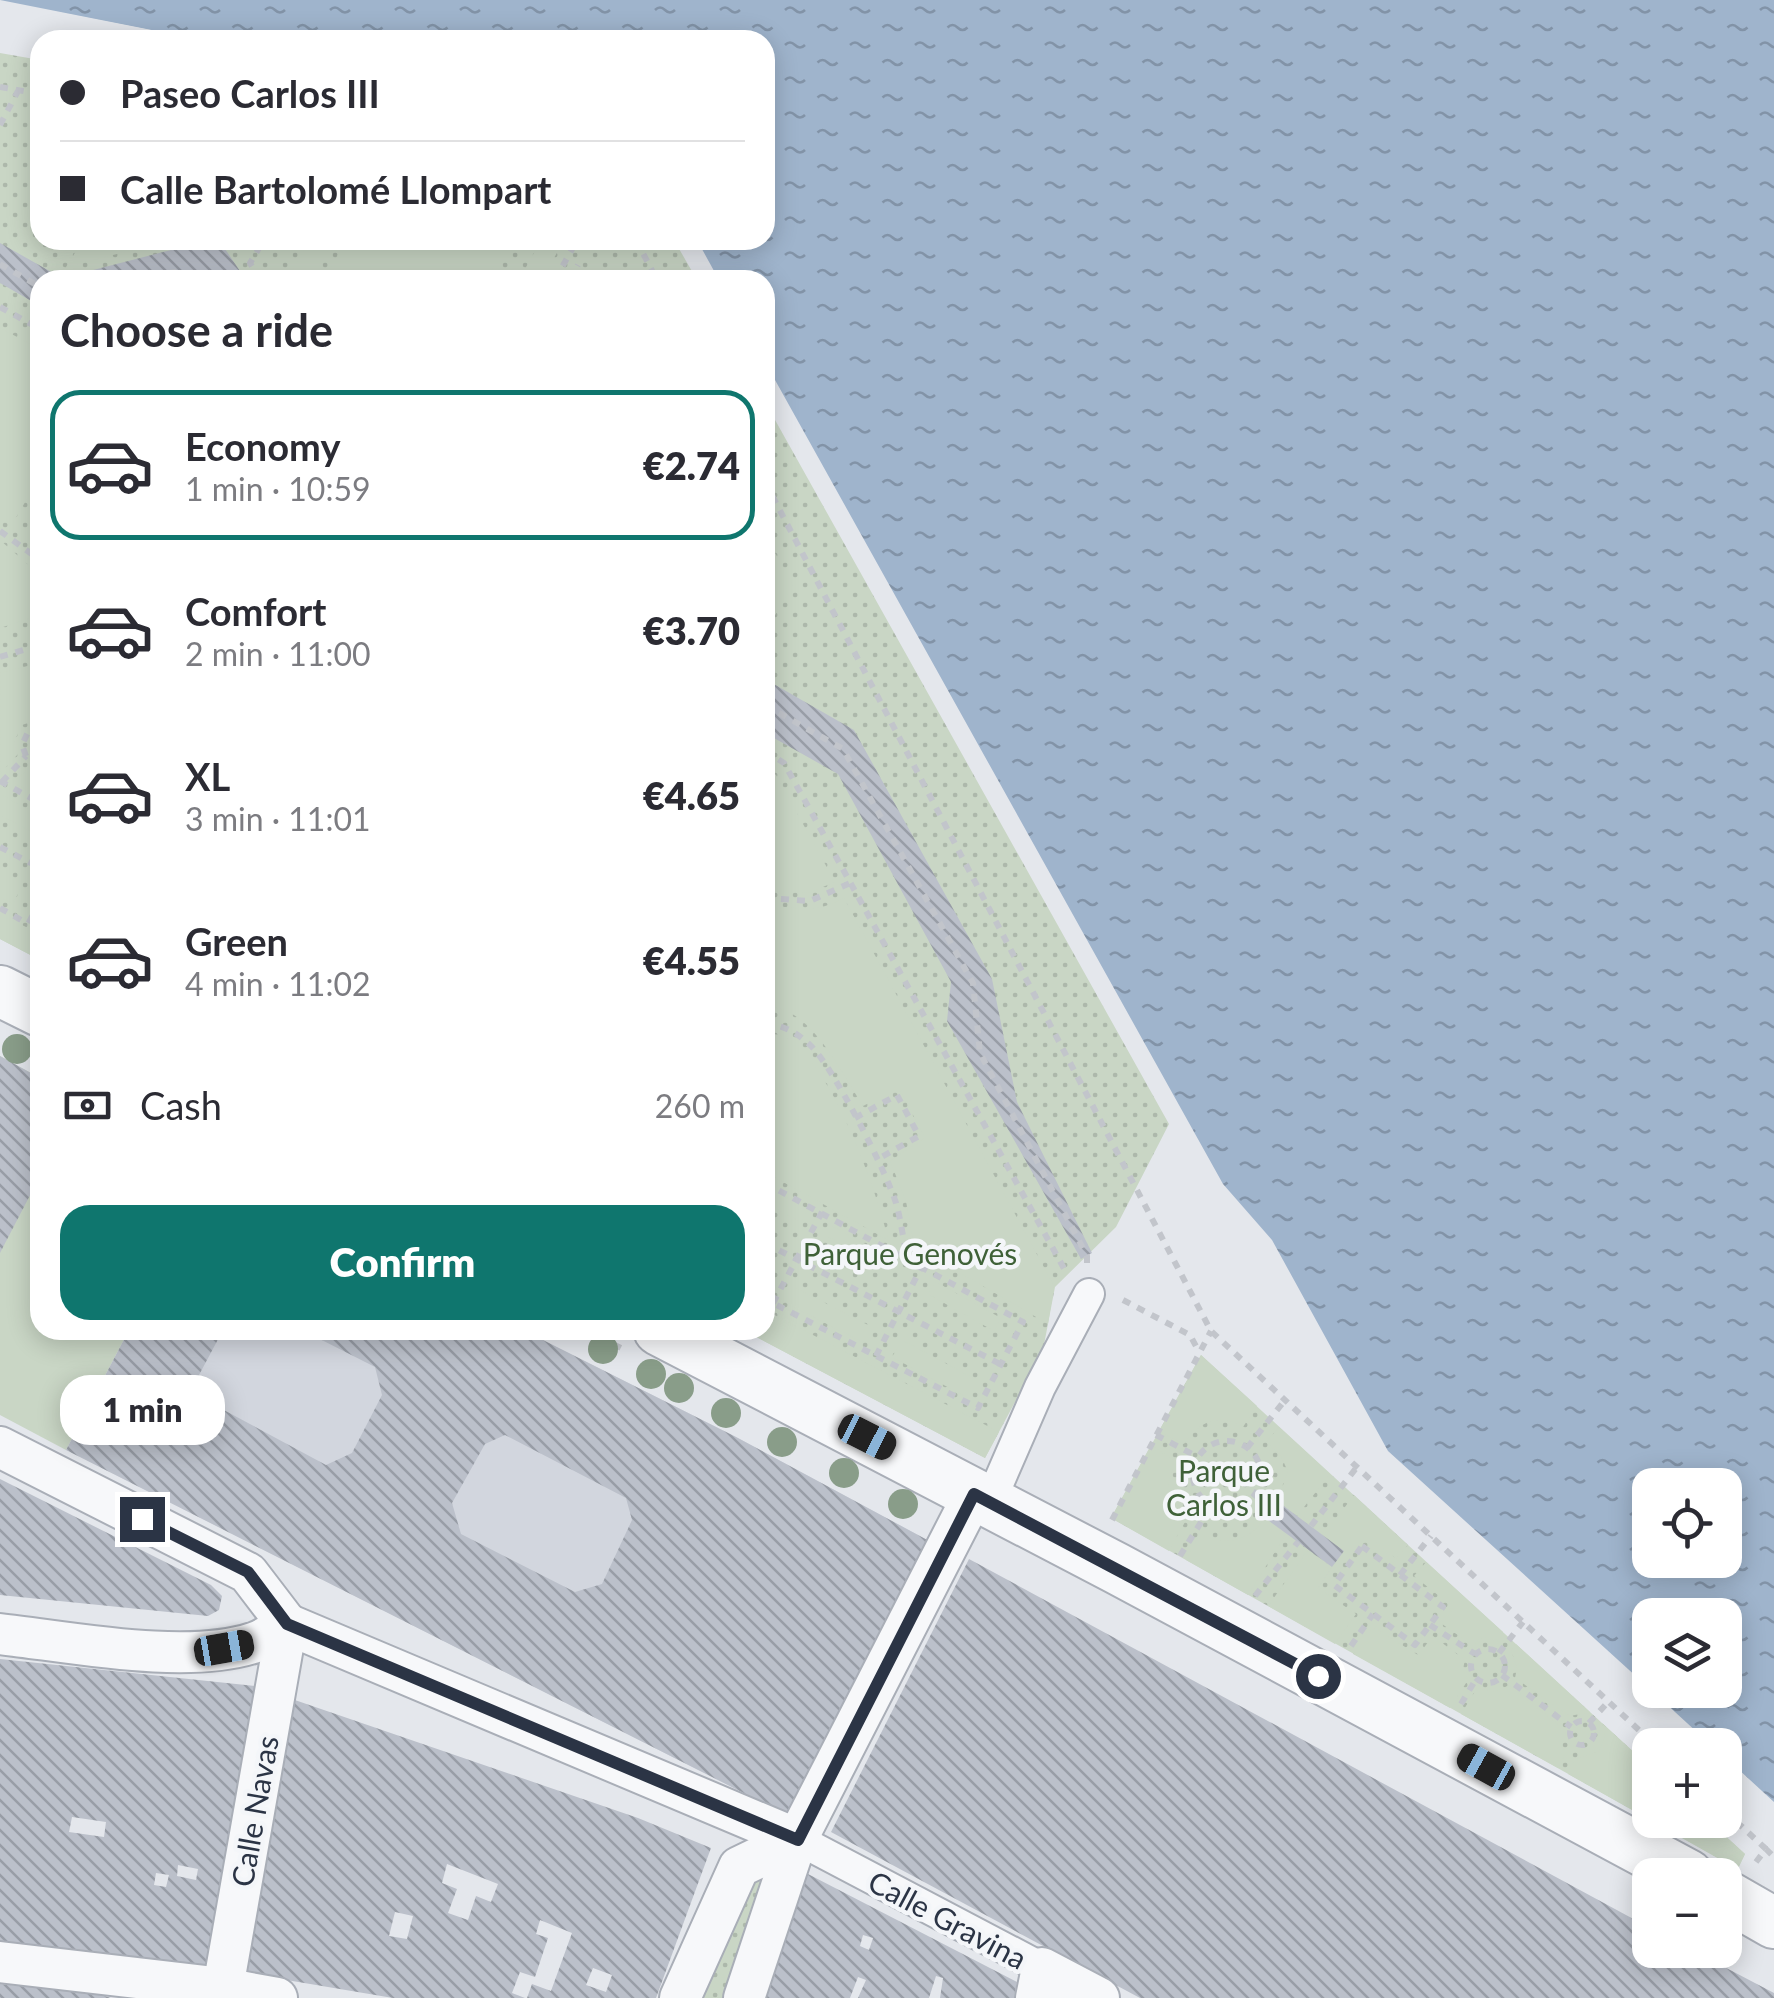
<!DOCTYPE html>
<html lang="en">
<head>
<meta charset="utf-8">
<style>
  :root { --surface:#fff; --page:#f2f2f3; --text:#2b2b33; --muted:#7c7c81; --line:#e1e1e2; --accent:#0f766e }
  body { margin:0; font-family:Lato,sans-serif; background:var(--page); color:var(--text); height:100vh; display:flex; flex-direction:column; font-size:38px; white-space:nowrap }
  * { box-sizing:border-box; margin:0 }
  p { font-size:32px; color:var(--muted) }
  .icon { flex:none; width:55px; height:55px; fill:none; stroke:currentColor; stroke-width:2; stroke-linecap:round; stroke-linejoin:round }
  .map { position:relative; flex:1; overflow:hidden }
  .drawer { position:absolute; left:30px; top:270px; width:745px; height:1070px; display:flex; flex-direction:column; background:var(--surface); border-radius:30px; box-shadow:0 5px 25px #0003 }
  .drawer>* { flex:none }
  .top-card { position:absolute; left:30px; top:30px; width:745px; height:220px; border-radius:30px; box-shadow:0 5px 25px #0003; display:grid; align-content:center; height:220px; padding:0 30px; background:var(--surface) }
  .tools { position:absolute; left:1632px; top:1468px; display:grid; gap:20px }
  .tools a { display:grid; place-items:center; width:110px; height:110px; border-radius:20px; background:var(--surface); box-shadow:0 5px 25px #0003; font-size:50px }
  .end { position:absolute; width:45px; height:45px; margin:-22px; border:12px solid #2b3445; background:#fff; box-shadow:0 0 0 5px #fff }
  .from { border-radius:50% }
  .bubble { position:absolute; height:70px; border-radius:30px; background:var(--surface); box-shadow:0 5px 25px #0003; font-size:32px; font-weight:800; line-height:70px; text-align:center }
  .car { position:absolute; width:30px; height:60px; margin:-30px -15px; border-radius:12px; box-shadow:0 0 8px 2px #0007; background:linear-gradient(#222 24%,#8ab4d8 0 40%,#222 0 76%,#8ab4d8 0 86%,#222 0) }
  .top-card b { display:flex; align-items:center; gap:35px; height:95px; font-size:38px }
  .top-card b+b { border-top:2px solid var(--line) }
  .top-card i { width:25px; height:25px; background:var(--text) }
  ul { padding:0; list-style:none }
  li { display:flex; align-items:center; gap:30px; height:150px; margin:0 20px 15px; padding:0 10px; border:5px solid transparent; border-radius:30px }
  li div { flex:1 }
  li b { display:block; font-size:38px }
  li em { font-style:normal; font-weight:800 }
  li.selected { border-color:var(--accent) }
  li>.icon { width:90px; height:90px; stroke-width:1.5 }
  h2 { padding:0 30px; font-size:45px; line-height:120px }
  .pay { display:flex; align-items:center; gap:25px; height:110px; padding:0 30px; font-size:38px }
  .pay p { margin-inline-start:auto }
  .primary-button { display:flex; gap:20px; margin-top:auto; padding:20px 30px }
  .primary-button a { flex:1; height:115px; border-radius:30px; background:var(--accent); color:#fff; font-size:40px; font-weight:800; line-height:115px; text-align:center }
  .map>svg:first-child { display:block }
  .built { fill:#d2d6de }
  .park { fill:url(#park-dots) }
  .garden { fill:#c9d6c5 }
  .water { fill:url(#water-ripples); fill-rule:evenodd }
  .pier { fill:#e4e7ec }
  .building { fill:url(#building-back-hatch); fill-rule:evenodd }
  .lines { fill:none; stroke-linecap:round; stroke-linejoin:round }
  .pedestrian-casing { stroke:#a9aeb7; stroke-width:34 }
  .minor-casing { stroke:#a9aeb7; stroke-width:44 }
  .tertiary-casing { stroke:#a9aeb7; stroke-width:54 }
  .path { stroke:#c2c5cb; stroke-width:6; stroke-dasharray:8 8; stroke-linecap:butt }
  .pedestrian { stroke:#f7f8fa; stroke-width:30 }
  .minor { stroke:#f7f8fa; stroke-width:40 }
  .tertiary { stroke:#f7f8fa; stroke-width:50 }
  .tree { fill:#899d89 }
  .route { stroke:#2b3445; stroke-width:12 }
  .labels { text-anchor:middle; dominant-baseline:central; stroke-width:9; stroke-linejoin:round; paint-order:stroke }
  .park-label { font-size:30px; fill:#3f6138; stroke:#f4f6f9 }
  .street-label { font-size:30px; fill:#2b3445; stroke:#f4f6f9 }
</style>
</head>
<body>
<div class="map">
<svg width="1774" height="1998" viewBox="0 0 1774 1998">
  <defs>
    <pattern id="park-dots" width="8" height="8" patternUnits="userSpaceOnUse" patternTransform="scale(2.5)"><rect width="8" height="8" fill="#c9d6c5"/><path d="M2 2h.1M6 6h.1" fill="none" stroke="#adb8ab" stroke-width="1.8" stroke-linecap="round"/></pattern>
    <pattern id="water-ripples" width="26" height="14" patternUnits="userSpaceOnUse" patternTransform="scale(2.5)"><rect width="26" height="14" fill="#9fb4cc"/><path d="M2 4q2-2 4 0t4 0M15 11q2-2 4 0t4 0" fill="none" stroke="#8293a7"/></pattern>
    <pattern id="building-back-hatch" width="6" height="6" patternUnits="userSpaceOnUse" patternTransform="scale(2.5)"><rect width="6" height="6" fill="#bbc0ca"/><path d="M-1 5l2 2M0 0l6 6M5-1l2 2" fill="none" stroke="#989da6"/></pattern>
  </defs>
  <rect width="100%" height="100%" fill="#e4e7ec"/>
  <!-- built -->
  <path class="built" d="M129 1330H523L736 1437 931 1542 795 1819 67 1450Z"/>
  <!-- park -->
  <g class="park">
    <path d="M0 53 40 60V240H674L697 280H40V960L0 939Z"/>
    <path d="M765 402 1169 1124 1116 1227 1055 1287 1043 1350 985 1458 743 1330H765Z"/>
    <path d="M1201 1355 1650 1767V1820H1708L1745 1854 1738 1869 1111 1518Z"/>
    <path d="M797 1839 744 1998H680L739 1867Z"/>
  </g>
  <!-- garden -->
  <g class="garden">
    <path d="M83 240H172L66 267Z"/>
    <path d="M310 240H334L311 280H287Z"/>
    <path d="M346 240H508L486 280H324Z"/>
    <path d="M541 240H564L542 280H519Z"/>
    <path d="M0 328 40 349V477L11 526 0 519Z"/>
    <path d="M765 535 793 585 765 632Z"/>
    <path d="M0 540 40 575V615L0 628Z"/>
    <path d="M39 663 40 719 22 725 14 742 18 754 1 773 0 673Z"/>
    <path d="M765 767 776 775 835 882 808 893 765 891Z"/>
    <path d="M27 769 40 770V797L14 783Z"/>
    <path d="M0 794 40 816V836L0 815Z"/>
    <path d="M0 874 22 885 13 904 0 897Z"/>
    <path d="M844 898 1054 1286 1048 1324 914 1246 906 1201 890 1161 925 1138 899 1088 863 1106C843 1075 810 1006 768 1007L765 999V908C800 903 805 918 844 898Z"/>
    <path d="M0 914 40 934V960L0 939Z"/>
    <path d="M772 1034C823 1035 879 1196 888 1240L765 1172V1037Z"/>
    <path d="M0 1056 40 1078V1330H129L66 1450 0 1415Z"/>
    <path d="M765 1186 808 1209 801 1222 765 1203Z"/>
    <path d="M830 1225 897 1261 892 1271 825 1235Z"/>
    <path d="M936 1282 1001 1318 994 1331 928 1294Z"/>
    <path d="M794 1287 870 1326 862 1342 786 1303Z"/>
    <path d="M765 1310 999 1432 985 1458 743 1330H765Z"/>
    <path d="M902 1340 975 1379 966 1397 892 1357Z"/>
    <path d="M1201 1355 1257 1406 1243 1427C1220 1412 1198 1422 1184 1444L1159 1431Z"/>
    <path d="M1279 1427 1330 1474 1297 1516 1277 1501 1288 1472 1281 1456 1266 1442Z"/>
    <path d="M1151 1445 1176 1462C1164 1486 1166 1504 1185 1522L1169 1551 1111 1518Z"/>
    <path d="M1354 1495 1408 1545 1396 1559 1364 1532 1344 1551 1323 1536Z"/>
    <path d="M1265 1518 1286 1534 1248 1595 1186 1560 1200 1533C1226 1547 1248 1542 1265 1518Z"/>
    <path d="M1308 1550 1332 1567 1318 1588 1356 1614 1335 1644 1268 1606Z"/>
    <path d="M1426 1562 1503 1632 1496 1640 1485 1637 1472 1645 1442 1624 1454 1608 1414 1576Z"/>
    <path d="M1373 1627 1418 1655 1433 1636 1465 1660 1463 1669 1468 1680 1450 1708 1353 1654Z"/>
    <path d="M1516 1644 1590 1712 1570 1716 1515 1678 1517 1668 1511 1650Z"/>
    <path d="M1509 1685 1559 1725V1743L1566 1753 1558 1768 1461 1714 1477 1688 1495 1692Z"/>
    <path d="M1602 1723 1650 1767V1820H1708L1745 1854 1737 1869 1568 1774 1575 1759 1599 1751 1605 1736Z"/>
  </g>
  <!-- water -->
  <path class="water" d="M0 0H1774V1802L1725 1757V1745H1711L1651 1690H1725V1615H1650V1689L1388 1451 1272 1240 1223 1184 765 362V280H719L697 240H765V40H202ZM1650 1485H1725V1560H1650Z"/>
  <!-- pier -->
  <path class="pier" d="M0 1 202 40H175L0 6Z"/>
  <!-- building -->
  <g class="building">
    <path d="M210 240H219L246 280H40V306L0 283V243L62 278Z"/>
    <path d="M765 679 854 730 992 979 1017 1102 1092 1253 1081 1259 947 1021 951 982 838 774 765 733Z"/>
    <path d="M0 1056 40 1078V1176L0 1253Z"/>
    <path d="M129 1330H223L199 1375 207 1401 326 1465 352 1453 382 1395 375 1367 302 1330H523L736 1437 931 1542 795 1819 66 1450ZM505 1435 626 1498 632 1520 602 1584 575 1592 461 1534 452 1503 485 1444Z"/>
    <path d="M0 1479 211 1585 222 1596 219 1610 208 1616 0 1595Z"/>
    <path d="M1277 1501 1344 1551 1332 1567 1265 1518Z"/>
    <path d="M969 1559 1650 1928V1950H1692L1774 1993V1998H1140L831 1832Z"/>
    <path d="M0 1659 255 1686 210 1967 0 1943ZM72 1817 106 1822 104 1837 69 1832ZM178 1865 198 1869 196 1880 177 1876ZM156 1873 169 1875 166 1887 154 1885Z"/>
    <path d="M289 1698 638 1818 711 1848 656 1998H527L532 1984 551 1991 572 1933 540 1920 536 1934 548 1938 535 1977 520 1972 512 1993 525 1998H393L240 1972ZM447 1864 498 1884 491 1902 476 1896 468 1920 448 1913 457 1889 442 1883ZM395 1912 413 1916 407 1939 389 1936ZM593 1968 612 1975 606 1992 586 1985Z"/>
    <path d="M808 1874 1017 1982 1014 1998H940L943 1978 936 1976 929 1998H858L866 1980 858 1977 850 1998H760ZM863 1935 873 1938 869 1950 860 1946Z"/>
    <path d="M0 1984 95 1993 111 1998H0Z"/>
  </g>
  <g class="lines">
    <defs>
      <g id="pedestrian">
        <path d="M990 1502 1040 1387 1089 1294"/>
        <path d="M797 1839 1042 1968"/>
      </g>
      <g id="minor">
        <path d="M0 1447 248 1573 287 1624"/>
        <path d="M287 1624 797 1839"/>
        <path d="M0 1634C71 1642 186 1665 253 1643 265 1640 276 1630 287 1624"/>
        <path d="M0 1962 223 1988 277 1998"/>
        <path d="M223 1988 287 1624"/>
        <path d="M680 1998 739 1867 797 1839"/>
        <path d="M744 1998 797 1839 974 1494"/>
        <path d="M1036 1998 1042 1968 1099 1998"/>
      </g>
      <g id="tertiary">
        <path d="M0 991 40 1011"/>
        <path d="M659 1330 1116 1568 1688 1875"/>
        <path d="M1725 1895 1774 1923"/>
      </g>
    </defs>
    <!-- pedestrian casing -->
    <use href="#pedestrian" class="pedestrian-casing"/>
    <!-- minor casing -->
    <use href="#minor" class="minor-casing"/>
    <!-- tertiary casing -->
    <use href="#tertiary" class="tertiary-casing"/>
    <!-- path -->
    <g class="path">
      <path d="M0 87 40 94"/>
      <path d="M0 125 18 91"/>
      <path d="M636 240 657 280"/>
      <path d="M0 264 40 287"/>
      <path d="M137 280 180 271 186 280"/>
      <path d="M260 280 250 263 264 240"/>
      <path d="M555 280 577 240"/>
      <path d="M570 280 578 265"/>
      <path d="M0 307 40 329"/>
      <path d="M765 482 1211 1331 1655 1745"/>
      <path d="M0 531 40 560"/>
      <path d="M0 657 40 645"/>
      <path d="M765 705 843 749 973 983 980 1053 1087 1256V1263"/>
      <path d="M40 726 29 730 22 745 26 756 40 762"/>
      <path d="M765 751 784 763 1066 1272"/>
      <path d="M0 781 40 803"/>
      <path d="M2 782 26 756"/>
      <path d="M0 847 40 868"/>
      <path d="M765 898 810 901 850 883"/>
      <path d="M40 902 28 924 40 929"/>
      <path d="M0 908 28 924"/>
      <path d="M765 1024C783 1024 799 1034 812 1047 834 1069 886 1171 896 1203 901 1220 903 1239 907 1256"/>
      <path d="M855 1118 897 1095 919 1136 876 1160"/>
      <path d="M765 1183 1023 1322 978 1408 765 1299"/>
      <path d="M765 1243 1004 1366"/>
      <path d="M1123 1300 1190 1335 1198 1350"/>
      <path d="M773 1303 822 1212"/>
      <path d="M585 1330 621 1348"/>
      <path d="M876 1356 922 1266"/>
      <path d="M1156 1435 1198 1457"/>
      <circle cx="1227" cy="1475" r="34"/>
      <path d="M1247 1448 1285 1400"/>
      <path d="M1256 1493 1273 1506"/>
      <path d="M1112 1520 1211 1331"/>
      <path d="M1311 1526 1357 1467"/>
      <path d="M1362 1546 1443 1607 1415 1645 1334 1585Z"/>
      <path d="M1180 1556 1211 1506"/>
      <path d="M1400 1575 1431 1536"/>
      <path d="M1255 1596 1298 1542"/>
      <path d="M1430 1625 1475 1654"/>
      <path d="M1351 1646 1373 1614"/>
      <circle cx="1488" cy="1666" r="17"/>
      <path d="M1499 1653 1523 1622"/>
      <path d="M1502 1675 1571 1727"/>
      <path d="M1461 1704 1476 1679"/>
      <circle cx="1582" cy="1733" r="12"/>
      <path d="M1589 1723 1608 1702"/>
      <path d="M1725 1811 1766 1849"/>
      <path d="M1756 1862 1766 1849 1774 1857"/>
    </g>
    <!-- pedestrian -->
    <use href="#pedestrian" class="pedestrian"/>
    <!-- minor -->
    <use href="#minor" class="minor"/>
    <!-- tertiary -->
    <use href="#tertiary" class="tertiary"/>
  </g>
  <!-- trees -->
  <g class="tree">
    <circle cx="17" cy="1049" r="15"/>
    <circle cx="603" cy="1349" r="15"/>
    <circle cx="651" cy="1374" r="15"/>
    <circle cx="679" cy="1388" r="15"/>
    <circle cx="726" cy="1413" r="15"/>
    <circle cx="782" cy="1442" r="15"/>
    <circle cx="844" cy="1473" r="15"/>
    <circle cx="903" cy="1504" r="15"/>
  </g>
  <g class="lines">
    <!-- route -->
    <path class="route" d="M142 1519 248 1572 287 1624 798 1840 974 1494 1318 1676"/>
  </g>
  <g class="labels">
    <!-- park labels -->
    <g class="park-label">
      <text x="910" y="1253">Parque Genovés</text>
      <text x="1224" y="1470">Parque<tspan x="1224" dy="34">Carlos III</tspan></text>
    </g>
    <!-- street labels -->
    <g class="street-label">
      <text transform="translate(254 1811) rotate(-80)">Calle Navas</text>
      <text transform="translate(948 1919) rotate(28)">Calle Gravina</text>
    </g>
  </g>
</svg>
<div class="tools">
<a><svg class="icon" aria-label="locate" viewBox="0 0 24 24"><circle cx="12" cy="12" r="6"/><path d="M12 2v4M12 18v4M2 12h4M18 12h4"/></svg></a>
<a><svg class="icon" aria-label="layers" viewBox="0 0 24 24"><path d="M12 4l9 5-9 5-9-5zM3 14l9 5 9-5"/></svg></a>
<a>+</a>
<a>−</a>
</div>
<i class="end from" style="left:1318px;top:1676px"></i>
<i class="end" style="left:142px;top:1519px"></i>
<div class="bubble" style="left:60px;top:1375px;width:165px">1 min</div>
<i class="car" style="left:867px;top:1437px;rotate:117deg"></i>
<i class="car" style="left:224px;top:1648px;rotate:80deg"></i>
<i class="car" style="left:1486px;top:1767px;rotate:299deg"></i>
<div class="top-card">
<b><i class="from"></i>Paseo Carlos III</b>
<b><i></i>Calle Bartolomé Llompart</b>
</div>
<section class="drawer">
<h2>Choose a ride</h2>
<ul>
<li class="selected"><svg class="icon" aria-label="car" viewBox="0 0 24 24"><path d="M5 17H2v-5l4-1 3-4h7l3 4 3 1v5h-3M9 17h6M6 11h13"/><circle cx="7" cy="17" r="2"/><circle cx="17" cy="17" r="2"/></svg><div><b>Economy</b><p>1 min · 10:59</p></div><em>€2.74</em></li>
<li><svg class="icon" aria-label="car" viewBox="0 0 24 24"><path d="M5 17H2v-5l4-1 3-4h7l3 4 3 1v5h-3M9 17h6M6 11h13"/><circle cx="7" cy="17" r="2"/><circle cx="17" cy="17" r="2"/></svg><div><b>Comfort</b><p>2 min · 11:00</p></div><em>€3.70</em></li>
<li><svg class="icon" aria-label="car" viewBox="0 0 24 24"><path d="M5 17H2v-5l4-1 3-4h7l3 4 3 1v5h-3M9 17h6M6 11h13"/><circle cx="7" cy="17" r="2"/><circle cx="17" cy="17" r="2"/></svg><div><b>XL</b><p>3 min · 11:01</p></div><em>€4.65</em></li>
<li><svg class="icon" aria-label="car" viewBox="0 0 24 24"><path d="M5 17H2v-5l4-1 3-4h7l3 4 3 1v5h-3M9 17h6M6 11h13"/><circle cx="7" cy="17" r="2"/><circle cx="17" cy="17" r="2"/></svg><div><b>Green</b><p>4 min · 11:02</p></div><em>€4.55</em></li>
</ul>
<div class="pay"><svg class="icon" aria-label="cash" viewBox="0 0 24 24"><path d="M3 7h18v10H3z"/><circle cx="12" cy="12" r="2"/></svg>Cash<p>260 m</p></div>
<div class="primary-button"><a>Confirm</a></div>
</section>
</div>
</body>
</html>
